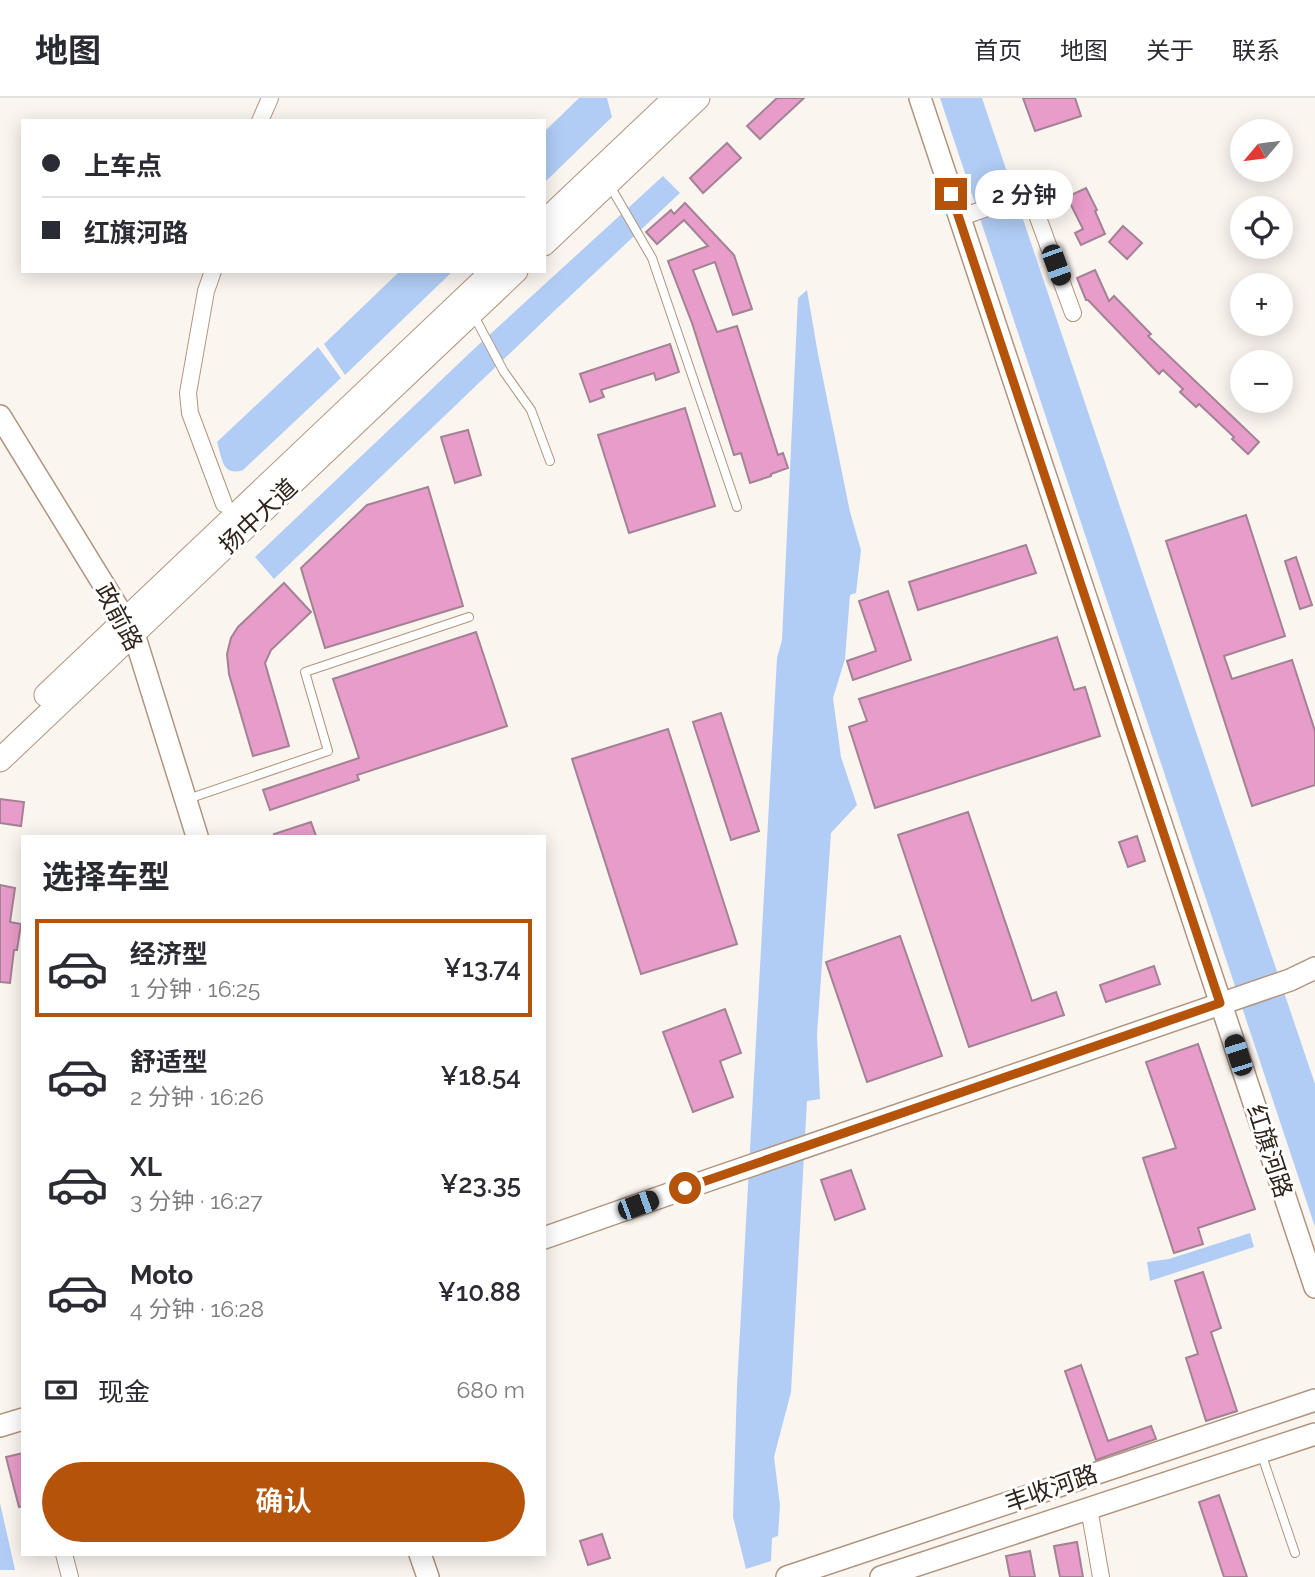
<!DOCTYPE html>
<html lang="zh">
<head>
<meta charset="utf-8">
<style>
  :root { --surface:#fff; --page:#f2f2f3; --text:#2b2b33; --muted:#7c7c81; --line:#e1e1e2; --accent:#b45309 }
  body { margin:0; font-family:Raleway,"Noto Sans SC",sans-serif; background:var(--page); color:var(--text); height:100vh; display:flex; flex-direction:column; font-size:26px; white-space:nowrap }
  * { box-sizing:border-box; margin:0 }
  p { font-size:23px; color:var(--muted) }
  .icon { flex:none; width:38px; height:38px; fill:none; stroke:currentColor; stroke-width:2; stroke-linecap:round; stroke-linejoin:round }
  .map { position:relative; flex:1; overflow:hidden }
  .details { position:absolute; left:21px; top:737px; width:525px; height:721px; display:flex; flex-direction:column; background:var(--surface); border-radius:0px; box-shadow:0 4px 18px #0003 }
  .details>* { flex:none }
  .hud { position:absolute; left:21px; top:21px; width:525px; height:154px; border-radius:0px; box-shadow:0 4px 18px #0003; display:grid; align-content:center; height:154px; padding:0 21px; background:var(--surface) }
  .needle { width:46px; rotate:241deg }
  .controls { position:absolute; left:1230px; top:21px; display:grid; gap:14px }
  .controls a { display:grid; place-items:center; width:63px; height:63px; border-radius:50%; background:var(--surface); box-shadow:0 4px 18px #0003; font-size:35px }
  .end { position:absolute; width:32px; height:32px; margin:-16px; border:9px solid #b45309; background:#fff; box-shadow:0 0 0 4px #fff }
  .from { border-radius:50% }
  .bubble { position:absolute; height:49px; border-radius:24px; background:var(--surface); box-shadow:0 4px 18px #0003; font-size:23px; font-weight:600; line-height:49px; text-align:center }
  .car { position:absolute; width:21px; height:42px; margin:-21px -10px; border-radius:9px; box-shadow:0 0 5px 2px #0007; background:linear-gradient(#222 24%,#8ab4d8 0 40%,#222 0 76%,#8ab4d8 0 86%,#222 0) }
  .hud b { display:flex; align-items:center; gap:24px; height:66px; font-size:26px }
  .hud b+b { border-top:2px solid var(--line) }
  .hud i { width:18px; height:18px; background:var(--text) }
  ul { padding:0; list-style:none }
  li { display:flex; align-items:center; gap:21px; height:98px; margin:0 14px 10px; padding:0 7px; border:4px solid transparent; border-radius:0px }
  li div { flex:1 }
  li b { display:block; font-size:26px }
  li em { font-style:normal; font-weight:600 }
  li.on { border-color:var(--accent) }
  li>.icon { width:63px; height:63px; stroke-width:1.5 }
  h2 { padding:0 21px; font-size:32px; line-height:84px }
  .pay { display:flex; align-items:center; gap:18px; height:77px; padding:0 21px; font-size:26px }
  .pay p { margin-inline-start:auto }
  .cta { display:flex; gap:14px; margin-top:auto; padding:14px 21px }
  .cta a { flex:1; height:80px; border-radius:42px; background:var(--accent); color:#fff; font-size:28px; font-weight:600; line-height:80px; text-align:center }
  header { display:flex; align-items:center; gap:42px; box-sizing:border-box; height:98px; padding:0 35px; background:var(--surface); border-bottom:2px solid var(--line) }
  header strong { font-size:33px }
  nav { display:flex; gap:38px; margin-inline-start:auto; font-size:24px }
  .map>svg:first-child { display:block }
  .water { fill:#b1cdf5 }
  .building { fill:#e89cc9; stroke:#a38294; stroke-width:2 }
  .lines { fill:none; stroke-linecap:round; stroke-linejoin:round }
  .lane-casing { stroke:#b1947d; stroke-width:10 }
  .street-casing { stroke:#b1947d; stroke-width:18 }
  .secondary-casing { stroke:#b1947d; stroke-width:24 }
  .primary-casing { stroke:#b1947d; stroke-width:25 }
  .lane { stroke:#fff; stroke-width:8 }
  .street { stroke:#fff; stroke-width:16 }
  .secondary { stroke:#fff; stroke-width:21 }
  .primary { stroke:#fff; stroke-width:23 }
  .route { stroke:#b45309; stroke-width:9 }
  .labels { text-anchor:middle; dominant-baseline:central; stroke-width:6; stroke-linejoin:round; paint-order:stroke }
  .street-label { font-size:24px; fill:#30241b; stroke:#fff }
</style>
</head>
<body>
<header>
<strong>地图</strong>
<nav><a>首页</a><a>地图</a><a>关于</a><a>联系</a></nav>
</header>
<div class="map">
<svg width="1315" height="1479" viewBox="0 0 1315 1479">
  <rect width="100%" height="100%" fill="#fbf5f0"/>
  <!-- water -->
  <g class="water">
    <path d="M579 0H607L612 19 544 85V34Z"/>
    <path d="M940 0H982L1315 986V1129Z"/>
    <path d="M663 78 680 95 551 216 274 481 255 459 475 250Z"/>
    <path d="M400 173H453L345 277 324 246Z"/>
    <path d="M807 192 818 256 850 414 861 452 856 495 850 497 845 561 833 600 841 659 857 707 831 735 817 937 820 1001 807 1003 791 1294 774 1359 780 1407 778 1438 772 1440 771 1463 746 1471 733 1419 737 1288 777 560 782 542 798 200Z"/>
    <path d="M318 249 341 280 243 372C222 379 222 360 217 344Z"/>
    <path d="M1250 1135 1254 1149 1150 1183 1147 1164 1169 1161Z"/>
    <path d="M0 1405 15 1472H0Z"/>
  </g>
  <!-- building -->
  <g class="building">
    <path d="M777 0H804L760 41 747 28Z"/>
    <path d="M1023 0H1075L1081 18 1035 33Z"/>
    <path d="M727 45 741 60 703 95 690 80Z"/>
    <path d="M1086 90 1097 112 1095 113 1105 136 1081 147 1075 135 1083 131 1067 99Z"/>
    <path d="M685 105 734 157 752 211 733 217 715 164 693 172 717 234 737 228 778 357 783 355 788 370 771 376V378L750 385 741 355 734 357 692 225 668 163 708 148 684 122 657 146 646 134 671 112 674 116Z"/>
    <path d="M1123 128 1142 145 1127 161 1109 144Z"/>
    <path d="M1095 172 1109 203 1114 198 1151 236 1148 238 1259 344 1248 356 1232 341 1234 339 1199 306 1196 309 1180 294 1183 291 1163 272 1159 276 1088 202H1086L1077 180Z"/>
    <path d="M670 246 679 274 656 282 654 275 601 292 604 299 590 304 580 276Z"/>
    <path d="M685 310 715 408 629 435 598 337Z"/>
    <path d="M468 332 481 377 455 385 441 339Z"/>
    <path d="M428 389 463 508 325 550 301 470 367 407Z"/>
    <path d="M1246 417 1285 538 1224 558 1232 581 1292 562 1315 633V687L1252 708 1166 443Z"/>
    <path d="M1026 447 1036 475 918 512 909 484Z"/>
    <path d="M1296 459 1312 507 1300 511 1285 463Z"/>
    <path d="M284 485 311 514 271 552 265 565 289 648 253 658 229 576 227 556 231 540 238 529Z"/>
    <path d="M888 493 911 562 853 582 847 563 876 553 859 503Z"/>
    <path d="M476 534 507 628 357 677 359 682 270 712 263 692 359 660 333 581Z"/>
    <path d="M1057 539 1074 592 1085 589 1100 638 875 710 849 629 867 623 859 601Z"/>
    <path d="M721 615 759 733 731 742 693 624Z"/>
    <path d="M668 631 737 846 641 876 572 661Z"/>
    <path d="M0 701 24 704 21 728 0 725Z"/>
    <path d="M968 714 1032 903 1056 894 1064 917 969 949 898 737Z"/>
    <path d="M311 724 316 738H275L274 736Z"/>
    <path d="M1137 738 1145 763 1128 769 1119 744Z"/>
    <path d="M0 787 15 790 10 824 21 826 17 852H14L10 885 0 884Z"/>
    <path d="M900 838 942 958 867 984 826 864Z"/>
    <path d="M1154 868 1160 886 1106 904 1100 887Z"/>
    <path d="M725 911 741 955 720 963 733 999 693 1014 663 934Z"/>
    <path d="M1198 946 1255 1111 1198 1130 1203 1146 1174 1155 1143 1060 1176 1050 1146 964Z"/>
    <path d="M851 1072 865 1111 835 1122 821 1082Z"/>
    <path d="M1203 1174 1221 1230 1211 1234 1237 1313 1206 1323 1186 1260 1198 1256 1175 1183Z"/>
    <path d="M1081 1267 1108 1343 1151 1328 1156 1341 1096 1362 1065 1273Z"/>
    <path d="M23 1355V1408L19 1409 6 1359Z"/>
    <path d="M1219 1397 1247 1479H1224L1199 1404Z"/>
    <path d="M602 1436 610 1460 588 1467 580 1443Z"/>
    <path d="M1077 1444 1083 1479H1060L1054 1448Z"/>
    <path d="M1030 1453 1035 1479H1010L1006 1458Z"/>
  </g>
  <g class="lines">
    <defs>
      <g id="lane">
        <path d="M610 88 652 160 737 409"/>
        <path d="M474 218 504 274 531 312 550 363"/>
        <path d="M185 702 328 653 305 574 469 519"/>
        <path d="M1261 1355 1295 1455"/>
      </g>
      <g id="street">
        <path d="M260 23 270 0"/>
        <path d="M959 120 1029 95 1073 215"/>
        <path d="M213 173 206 193 188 295 190 315 224 406"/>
        <path d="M1089 1410 1101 1479"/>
        <path d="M64 1456 70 1479"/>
      </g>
      <g id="secondary">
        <path d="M920 0 1315 1189"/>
        <path d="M0 318 134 536 197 738"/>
        <path d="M544 1140 709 1082 1290 882 1315 870"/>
        <path d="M0 1328 23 1321"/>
        <path d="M420 1456 428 1479"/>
        <path d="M787 1479 1315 1302"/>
        <path d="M881 1479 1315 1336"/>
      </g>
      <g id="primary">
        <path d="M544 124 675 0"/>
        <path d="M544 146 698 0"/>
        <path d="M46 597 493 173"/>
        <path d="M0 662 516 173"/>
      </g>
    </defs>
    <!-- lane casing -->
    <use href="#lane" class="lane-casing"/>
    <!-- street casing -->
    <use href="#street" class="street-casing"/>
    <!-- secondary casing -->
    <use href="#secondary" class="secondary-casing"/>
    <!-- primary casing -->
    <use href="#primary" class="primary-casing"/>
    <!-- lane -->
    <use href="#lane" class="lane"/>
    <!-- street -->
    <use href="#street" class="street"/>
    <!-- secondary -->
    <use href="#secondary" class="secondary"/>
    <!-- primary -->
    <use href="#primary" class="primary"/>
  </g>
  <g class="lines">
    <!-- route -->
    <path class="route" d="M685 1090 1220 905 951 96"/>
  </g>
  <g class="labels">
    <!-- street labels -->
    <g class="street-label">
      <text transform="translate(258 418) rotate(-43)">扬中大道</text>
      <text transform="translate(119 519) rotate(62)">政前路</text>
      <text transform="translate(1270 1053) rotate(72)">红旗河路</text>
      <text transform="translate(1051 1390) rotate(-19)">丰收河路</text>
    </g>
  </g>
</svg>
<div class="controls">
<a><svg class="needle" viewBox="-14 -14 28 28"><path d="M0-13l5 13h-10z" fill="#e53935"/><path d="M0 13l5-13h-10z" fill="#7c7c81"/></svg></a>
<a><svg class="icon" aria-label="locate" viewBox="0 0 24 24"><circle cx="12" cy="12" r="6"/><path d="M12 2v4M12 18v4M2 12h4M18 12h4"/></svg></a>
<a>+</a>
<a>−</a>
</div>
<i class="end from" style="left:685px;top:1090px"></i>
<i class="end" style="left:951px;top:96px"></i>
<div class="bubble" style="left:975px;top:72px;width:98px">2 分钟</div>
<i class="car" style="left:1056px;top:167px;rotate:160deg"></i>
<i class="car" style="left:1238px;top:957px;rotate:342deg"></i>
<i class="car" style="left:638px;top:1107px;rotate:70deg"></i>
<div class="hud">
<b><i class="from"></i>上车点</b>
<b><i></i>红旗河路</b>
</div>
<section class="details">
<h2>选择车型</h2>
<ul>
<li class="on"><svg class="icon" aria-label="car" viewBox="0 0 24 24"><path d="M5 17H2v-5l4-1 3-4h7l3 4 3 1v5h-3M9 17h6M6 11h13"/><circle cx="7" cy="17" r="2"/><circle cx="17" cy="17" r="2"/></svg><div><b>经济型</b><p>1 分钟 · 16:25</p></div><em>¥13.74</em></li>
<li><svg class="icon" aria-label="car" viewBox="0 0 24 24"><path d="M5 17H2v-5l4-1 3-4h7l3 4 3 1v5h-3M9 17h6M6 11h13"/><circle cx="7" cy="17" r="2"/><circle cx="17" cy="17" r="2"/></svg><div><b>舒适型</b><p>2 分钟 · 16:26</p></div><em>¥18.54</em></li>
<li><svg class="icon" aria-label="car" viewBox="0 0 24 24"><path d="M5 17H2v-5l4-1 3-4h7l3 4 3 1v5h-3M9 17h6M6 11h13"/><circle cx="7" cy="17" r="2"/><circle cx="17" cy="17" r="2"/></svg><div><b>XL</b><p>3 分钟 · 16:27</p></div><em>¥23.35</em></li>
<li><svg class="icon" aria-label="car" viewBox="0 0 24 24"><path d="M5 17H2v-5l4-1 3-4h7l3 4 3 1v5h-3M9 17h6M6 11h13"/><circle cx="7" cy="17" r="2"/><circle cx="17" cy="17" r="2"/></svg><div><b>Moto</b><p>4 分钟 · 16:28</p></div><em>¥10.88</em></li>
</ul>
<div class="pay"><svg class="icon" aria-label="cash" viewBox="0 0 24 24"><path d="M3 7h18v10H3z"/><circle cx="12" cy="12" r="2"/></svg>现金<p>680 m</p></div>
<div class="cta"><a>确认</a></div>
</section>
</div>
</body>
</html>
